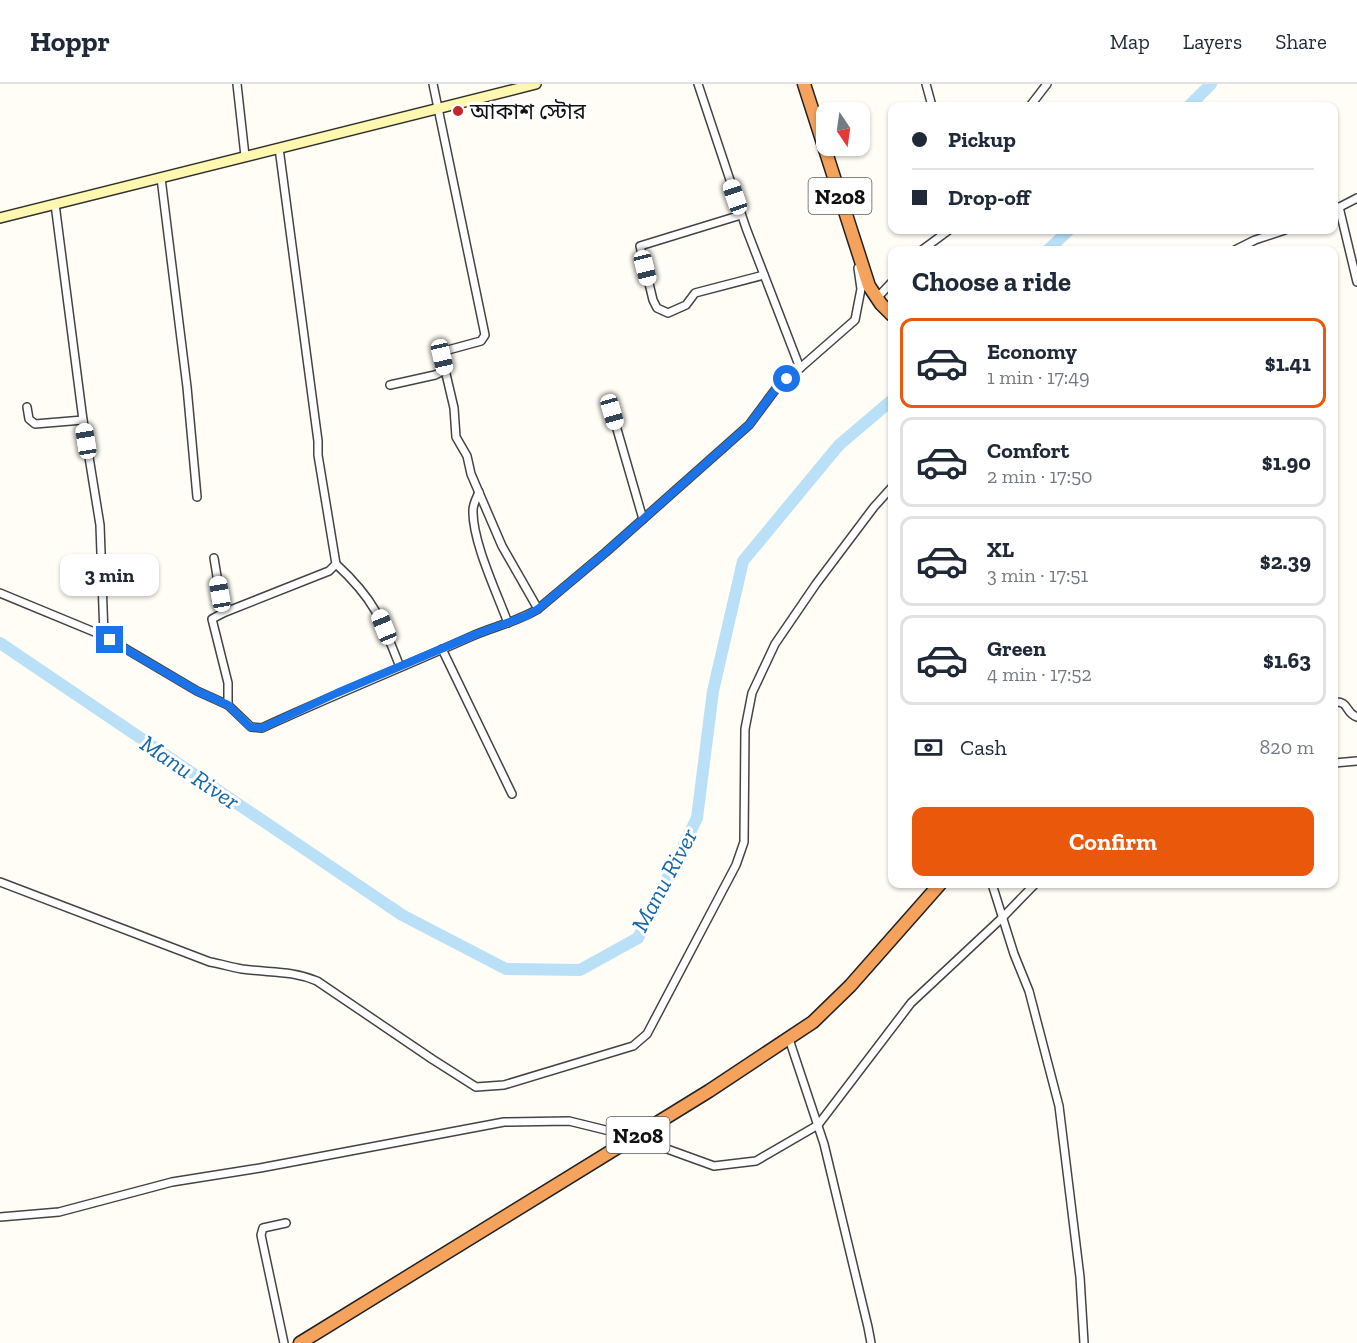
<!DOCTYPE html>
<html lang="en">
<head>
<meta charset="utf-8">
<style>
  :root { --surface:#fff; --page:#f2f2f3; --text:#1f2937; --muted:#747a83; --line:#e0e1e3; --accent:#ea580c }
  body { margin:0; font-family:"Zilla Slab","Noto Sans Bengali",serif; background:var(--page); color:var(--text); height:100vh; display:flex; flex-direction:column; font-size:22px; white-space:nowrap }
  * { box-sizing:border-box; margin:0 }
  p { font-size:20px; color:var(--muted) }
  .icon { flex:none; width:33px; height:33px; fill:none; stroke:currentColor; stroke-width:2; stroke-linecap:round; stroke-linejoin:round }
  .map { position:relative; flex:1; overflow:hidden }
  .panel { position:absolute; left:888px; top:162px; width:450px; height:642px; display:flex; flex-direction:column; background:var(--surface); border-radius:12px; box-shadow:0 2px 4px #0004 }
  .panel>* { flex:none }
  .guide { position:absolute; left:888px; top:18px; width:450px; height:132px; border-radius:12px; box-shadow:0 2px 4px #0004; display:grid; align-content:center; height:132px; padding:0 24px; background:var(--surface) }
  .needle { width:39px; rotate:167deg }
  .buttons { position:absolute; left:816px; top:18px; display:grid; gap:12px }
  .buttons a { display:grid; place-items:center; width:54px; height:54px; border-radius:12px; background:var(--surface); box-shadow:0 2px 4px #0004; font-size:30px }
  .end { position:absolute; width:27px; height:27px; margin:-14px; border:8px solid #1a73e8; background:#fff; box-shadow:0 0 0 3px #fff }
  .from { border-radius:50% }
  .bubble { position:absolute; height:42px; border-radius:12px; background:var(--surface); box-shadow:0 2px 4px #0004; font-size:20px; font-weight:800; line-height:42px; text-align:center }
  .car { position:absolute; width:18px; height:36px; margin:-18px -9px; border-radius:8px; box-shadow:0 0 4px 2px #0007; background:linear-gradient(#fff 24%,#345 0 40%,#fff 0 76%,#345 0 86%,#fff 0) }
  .guide b { display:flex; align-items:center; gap:21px; height:57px; font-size:22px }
  .guide b+b { border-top:2px solid var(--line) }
  .guide i { width:15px; height:15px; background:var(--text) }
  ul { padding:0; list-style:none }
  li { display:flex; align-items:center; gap:18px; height:90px; margin:0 12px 9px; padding:0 12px; border:3px solid var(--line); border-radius:12px }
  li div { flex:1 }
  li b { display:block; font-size:22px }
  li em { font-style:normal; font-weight:800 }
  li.on { border-color:var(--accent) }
  li>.icon { width:54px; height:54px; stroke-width:1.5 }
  h2 { padding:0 24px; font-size:27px; line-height:72px }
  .pay { display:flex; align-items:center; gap:15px; height:66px; padding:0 24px; font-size:22px }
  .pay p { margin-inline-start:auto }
  .action { display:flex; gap:12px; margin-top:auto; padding:12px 24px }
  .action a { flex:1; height:69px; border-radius:12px; background:var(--accent); color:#fff; font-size:24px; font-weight:800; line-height:69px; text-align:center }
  header { display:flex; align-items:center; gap:36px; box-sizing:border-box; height:84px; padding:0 30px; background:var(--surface); border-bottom:2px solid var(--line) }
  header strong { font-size:28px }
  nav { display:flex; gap:33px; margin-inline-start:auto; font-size:21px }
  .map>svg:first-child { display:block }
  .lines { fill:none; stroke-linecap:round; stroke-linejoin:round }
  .river { stroke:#b9e0f7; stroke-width:12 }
  .street-casing { stroke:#444; stroke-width:10 }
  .secondary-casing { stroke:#333; stroke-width:12 }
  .highway-casing { stroke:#222; stroke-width:15 }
  .street { stroke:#fff; stroke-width:7 }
  .secondary { stroke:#fff6b0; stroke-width:9 }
  .highway { stroke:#f5a25d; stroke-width:12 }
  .route { stroke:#1a73e8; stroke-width:8 }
  .poi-dot { fill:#c4262e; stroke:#fff; stroke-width:2 }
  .labels { text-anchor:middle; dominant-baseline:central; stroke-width:6; stroke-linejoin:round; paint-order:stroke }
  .shield { fill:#fff; stroke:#585858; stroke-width:1.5 }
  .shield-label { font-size:21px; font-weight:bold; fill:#111 }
  .poi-label { font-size:22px; fill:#111; stroke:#fff; text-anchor:start }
  .water-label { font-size:24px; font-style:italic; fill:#1768a6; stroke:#fff }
</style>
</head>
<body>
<header>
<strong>Hoppr</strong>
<nav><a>Map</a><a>Layers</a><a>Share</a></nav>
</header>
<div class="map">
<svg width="1357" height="1259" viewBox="0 0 1357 1259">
  <rect width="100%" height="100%" fill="#fffdf5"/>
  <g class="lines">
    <!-- river -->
    <g class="river">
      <path d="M1189 22 1211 0"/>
      <path d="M1048 166 1069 146"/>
      <path d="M0 559 402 831 506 885 580 886 638 854 697 734 713 607 743 477 839 361 892 316"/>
    </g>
    <defs>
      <g id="street">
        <path d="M237 0 245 72"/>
        <path d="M433 0 485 251 481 257 448 266 442 273 454 324 456 353 467 372 471 390 502 462 538 525"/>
        <path d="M698 0 746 144 800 284"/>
        <path d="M926 0 932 22"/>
        <path d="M1030 22 1047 0"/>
        <path d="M161 94 187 303 197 413"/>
        <path d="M55 120 83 336 100 441 104 552 197 607 228 621 251 643 262 644C331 612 401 584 470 553 492 543 517 538 538 525L606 468 749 341 775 306 855 236 861 205 858 184"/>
        <path d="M1339 123 1357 198"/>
        <path d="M1334 126 1357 114"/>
        <path d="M741 131 640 162 653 216 657 224 668 229 686 221 695 209 764 191"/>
        <path d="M922 166 949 146"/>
        <path d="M1235 166 1255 156 1285 146"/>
        <path d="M877 214 892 198"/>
        <path d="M390 301 435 291 445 286"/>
        <path d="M27 323 29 335 35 340 83 336"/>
        <path d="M612 328 643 435"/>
        <path d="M479 408C477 413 473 420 473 426 472 457 497 509 508 539"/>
        <path d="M214 474 223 529"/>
        <path d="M336 480C374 515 382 536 400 583"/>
        <path d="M0 509 104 552"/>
        <path d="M442 565 512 710"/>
        <path d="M1334 618C1350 617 1344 628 1357 633"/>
        <path d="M228 621V599L212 535 223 529 329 487 336 480 318 371V357L279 64"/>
        <path d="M1334 679 1357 677"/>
        <path d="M0 798 210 878C221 880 231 883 242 885 270 889 291 886 317 897L432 975 476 1003 504 1001 633 962 647 950 736 781 744 758 745 645 752 609 775 560 816 500 874 423 892 403"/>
        <path d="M992 800 1014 870 1029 907 1059 1022 1080 1193 1084 1259"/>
        <path d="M789 955 824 1060 868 1243 871 1259"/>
        <path d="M0 1133 59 1128 172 1098 260 1084 504 1038 569 1037 634 1053 714 1082 756 1077 818 1041 911 919 1003 833 1035 800"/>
        <path d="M284 1259 261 1151 263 1144 286 1139"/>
      </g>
      <path id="secondary" d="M0 134 536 0"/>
      <g id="highway">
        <path d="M804 0 869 202 881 220 892 231"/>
        <path d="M300 1259 709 1007 813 938 850 902 940 800"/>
      </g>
    </defs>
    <!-- street casing -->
    <use href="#street" class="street-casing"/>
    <!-- secondary casing -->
    <use href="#secondary" class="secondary-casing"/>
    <!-- highway casing -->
    <use href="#highway" class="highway-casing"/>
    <!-- street -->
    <use href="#street" class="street"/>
    <!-- secondary -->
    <use href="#secondary" class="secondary"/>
    <!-- highway -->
    <use href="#highway" class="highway"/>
  </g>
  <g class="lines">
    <!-- route -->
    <path class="route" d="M110 556 197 607 228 621 250 643 262 644 337 609 474 551 526 532 538 525 606 468 749 341 775 306 787 295"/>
  </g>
  <!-- markers -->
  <circle class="poi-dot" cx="458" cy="27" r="6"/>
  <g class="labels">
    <!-- shield labels -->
    <g class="shield">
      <rect x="808.5" y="94" width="63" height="36" rx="4.5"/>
      <rect x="606.5" y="1033" width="63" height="36" rx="4.5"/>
    </g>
    <g class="shield-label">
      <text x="840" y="112">N208</text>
      <text x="638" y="1051">N208</text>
    </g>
    <!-- poi labels -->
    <g class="poi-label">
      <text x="470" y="27">আকাশ স্টোর</text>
    </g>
    <!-- water labels -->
    <g class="water-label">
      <text transform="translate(190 688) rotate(34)">Manu River</text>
      <text transform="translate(664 796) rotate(-62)">Manu River</text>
    </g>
  </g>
</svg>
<div class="buttons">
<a><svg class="needle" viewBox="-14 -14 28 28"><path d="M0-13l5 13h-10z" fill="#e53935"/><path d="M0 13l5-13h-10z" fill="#747a83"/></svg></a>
</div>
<i class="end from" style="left:787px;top:295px"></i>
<i class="end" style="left:110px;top:556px"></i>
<div class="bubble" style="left:60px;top:470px;width:99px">3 min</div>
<i class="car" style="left:735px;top:113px;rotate:341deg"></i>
<i class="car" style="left:645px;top:184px;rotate:166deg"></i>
<i class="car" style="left:442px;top:273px;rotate:167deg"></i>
<i class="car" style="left:612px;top:328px;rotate:164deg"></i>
<i class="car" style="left:86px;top:357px;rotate:351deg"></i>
<i class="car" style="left:220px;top:510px;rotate:350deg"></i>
<i class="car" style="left:384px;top:543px;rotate:338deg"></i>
<div class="guide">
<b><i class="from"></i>Pickup</b>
<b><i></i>Drop-off</b>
</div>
<section class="panel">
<h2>Choose a ride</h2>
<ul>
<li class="on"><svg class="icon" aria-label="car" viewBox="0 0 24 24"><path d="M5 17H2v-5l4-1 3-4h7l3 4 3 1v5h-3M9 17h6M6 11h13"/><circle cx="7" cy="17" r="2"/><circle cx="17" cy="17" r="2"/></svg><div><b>Economy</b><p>1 min · 17:49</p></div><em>$1.41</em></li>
<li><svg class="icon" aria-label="car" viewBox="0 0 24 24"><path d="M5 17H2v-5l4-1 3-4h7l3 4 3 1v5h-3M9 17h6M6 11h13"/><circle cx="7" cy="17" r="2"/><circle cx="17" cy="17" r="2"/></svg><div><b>Comfort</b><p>2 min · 17:50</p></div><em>$1.90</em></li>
<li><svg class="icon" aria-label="car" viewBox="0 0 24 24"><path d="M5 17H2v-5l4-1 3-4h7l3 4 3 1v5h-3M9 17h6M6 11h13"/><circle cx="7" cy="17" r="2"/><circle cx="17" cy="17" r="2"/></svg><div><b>XL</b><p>3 min · 17:51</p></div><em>$2.39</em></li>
<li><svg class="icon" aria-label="car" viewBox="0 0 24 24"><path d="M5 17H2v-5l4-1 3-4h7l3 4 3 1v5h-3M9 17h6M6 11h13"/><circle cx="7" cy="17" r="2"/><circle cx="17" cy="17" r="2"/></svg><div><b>Green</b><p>4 min · 17:52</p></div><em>$1.63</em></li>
</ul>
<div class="pay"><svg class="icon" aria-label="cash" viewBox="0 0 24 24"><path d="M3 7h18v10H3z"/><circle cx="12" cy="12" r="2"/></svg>Cash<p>820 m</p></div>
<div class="action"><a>Confirm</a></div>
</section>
</div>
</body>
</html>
